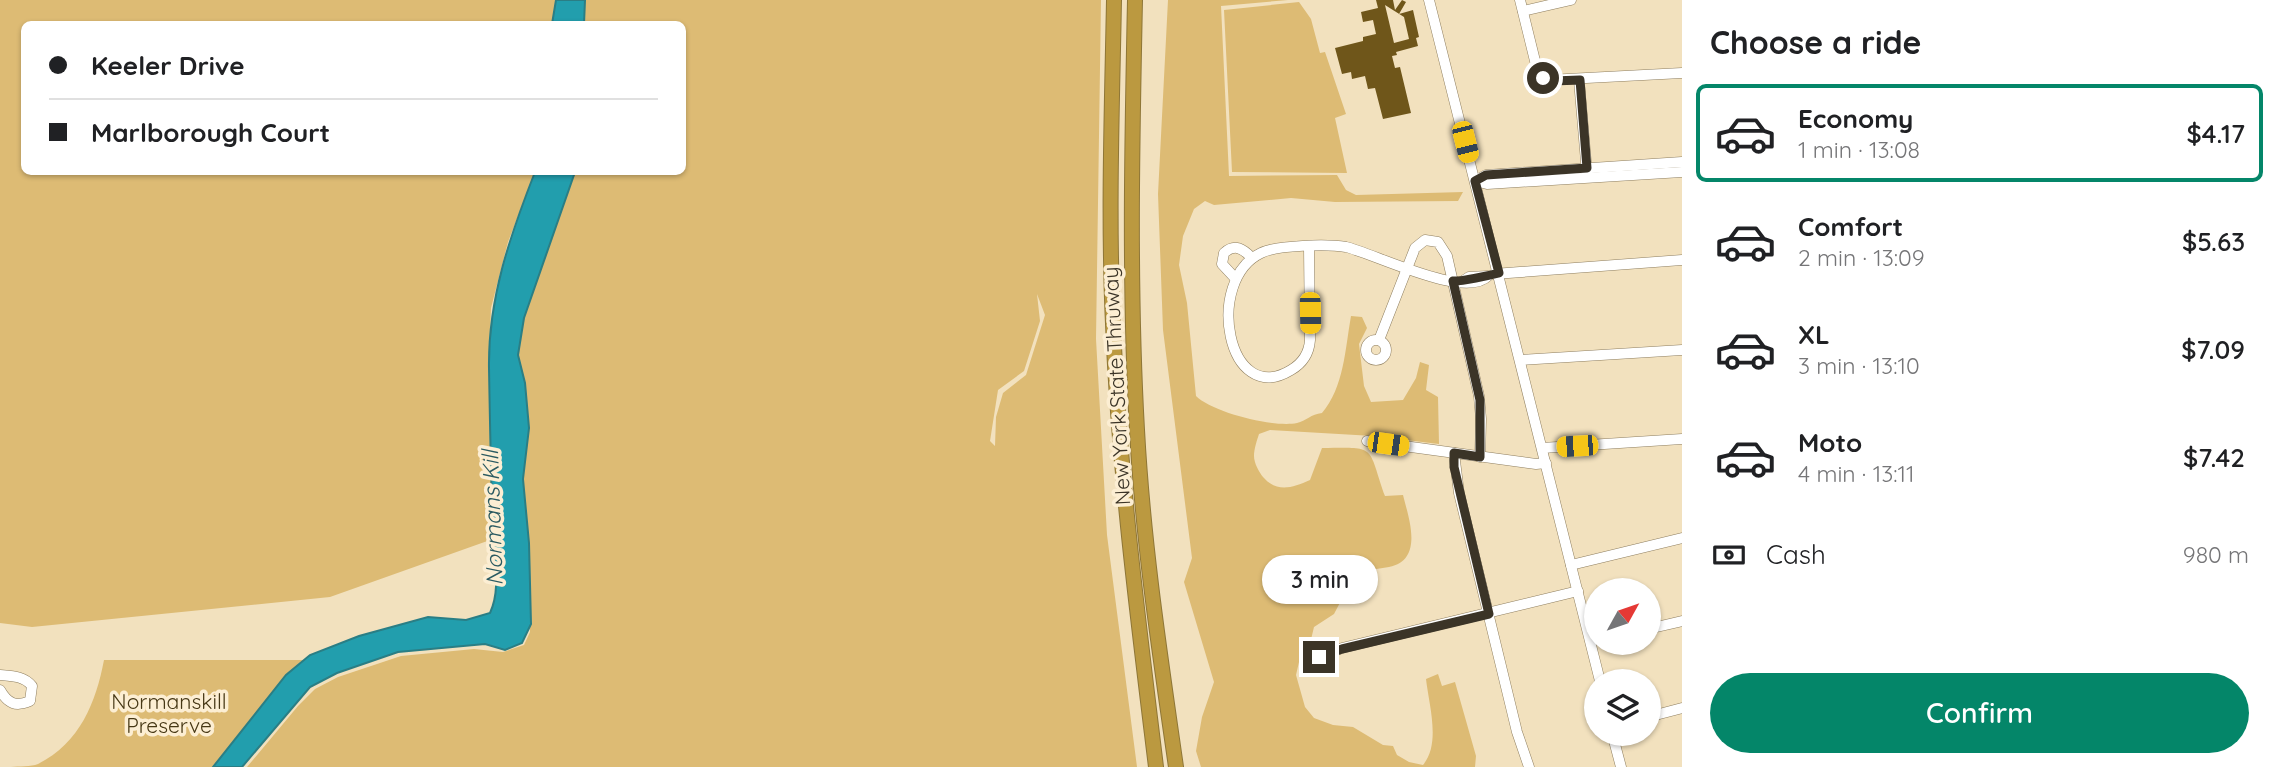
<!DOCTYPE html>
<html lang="en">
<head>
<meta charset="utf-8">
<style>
  :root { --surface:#fff; --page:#f2f2f2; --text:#202124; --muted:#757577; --line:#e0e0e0; --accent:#048669 }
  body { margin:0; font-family:Quicksand,sans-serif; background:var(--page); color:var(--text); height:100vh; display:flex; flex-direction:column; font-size:26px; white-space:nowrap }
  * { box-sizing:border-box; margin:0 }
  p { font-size:23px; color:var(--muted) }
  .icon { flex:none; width:38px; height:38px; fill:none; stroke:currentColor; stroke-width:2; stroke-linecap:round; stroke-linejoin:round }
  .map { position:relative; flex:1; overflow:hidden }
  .drawer { display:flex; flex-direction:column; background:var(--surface); width:595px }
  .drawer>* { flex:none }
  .banner { position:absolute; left:21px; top:21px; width:665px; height:154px; border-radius:10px; box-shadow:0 2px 5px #0004; display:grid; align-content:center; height:154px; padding:0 28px; background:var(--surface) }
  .needle { width:46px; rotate:50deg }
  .buttons { position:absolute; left:1584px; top:578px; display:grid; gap:14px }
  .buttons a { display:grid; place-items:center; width:77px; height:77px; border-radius:50%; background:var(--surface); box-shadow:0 2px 5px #0004; font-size:35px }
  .end { position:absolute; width:32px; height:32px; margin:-16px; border:9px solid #3b3427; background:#fff; box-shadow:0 0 0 4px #fff }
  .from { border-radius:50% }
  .bubble { position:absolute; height:49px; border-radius:24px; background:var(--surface); box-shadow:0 2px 5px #0004; font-size:23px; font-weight:600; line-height:49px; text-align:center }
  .car { position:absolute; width:21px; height:42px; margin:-21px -10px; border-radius:9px; box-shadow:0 0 5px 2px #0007; background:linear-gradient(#f5c518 24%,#345 0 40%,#f5c518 0 76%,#345 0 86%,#f5c518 0) }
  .banner b { display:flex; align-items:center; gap:24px; height:66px; font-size:26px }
  .banner b+b { border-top:2px solid var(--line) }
  .banner i { width:18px; height:18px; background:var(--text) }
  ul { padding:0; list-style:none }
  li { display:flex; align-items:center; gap:21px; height:98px; margin:0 14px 10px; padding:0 14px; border:4px solid transparent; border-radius:10px }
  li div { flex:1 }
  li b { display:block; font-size:26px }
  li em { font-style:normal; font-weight:600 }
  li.selected { border-color:var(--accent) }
  li>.icon { width:63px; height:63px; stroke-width:1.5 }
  h2 { padding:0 28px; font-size:32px; line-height:84px }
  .pay { display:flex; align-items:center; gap:18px; height:77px; padding:0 28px; font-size:26px }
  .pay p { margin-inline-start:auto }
  .primary-button { display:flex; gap:14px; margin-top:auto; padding:14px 28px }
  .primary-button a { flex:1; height:80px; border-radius:42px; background:var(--accent); color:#fff; font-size:28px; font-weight:600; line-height:80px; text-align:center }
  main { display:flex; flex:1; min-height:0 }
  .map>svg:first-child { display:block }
  .green { fill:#ddbb74; fill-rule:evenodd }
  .water { fill:#229ead; stroke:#2a7e85; stroke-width:2 }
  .building { fill:#6f561a; fill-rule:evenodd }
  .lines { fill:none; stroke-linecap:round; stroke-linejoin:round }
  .minor-casing { stroke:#8e7e5f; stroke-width:11 }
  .highway-casing { stroke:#8e7637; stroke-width:16 }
  .minor { stroke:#fff; stroke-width:10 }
  .highway { stroke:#bb9940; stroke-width:14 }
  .route { stroke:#3b3427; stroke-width:9 }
  .labels { text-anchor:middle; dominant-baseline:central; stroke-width:7; stroke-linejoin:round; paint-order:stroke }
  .street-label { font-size:21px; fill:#3b3427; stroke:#fceed3 }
  .park-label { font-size:21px; fill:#463715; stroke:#fceed3 }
  .water-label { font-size:23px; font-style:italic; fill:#2a5a61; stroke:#fceed3 }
</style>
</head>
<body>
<main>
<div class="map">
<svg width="1682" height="767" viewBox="0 0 1682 767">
  <rect width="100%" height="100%" fill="#f2e1be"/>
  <!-- green -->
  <g class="green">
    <path d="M0 0H556L552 24H24V172H535L508 242 491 308 489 366 493 539 330 597 32 627 0 623Z"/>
    <path d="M585 0H1101L1096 339 1107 535 1137 767H247L298 706 315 689 338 677 401 656 474 649 503 652 524 645 530 632 529 543 523 479 529 428 525 383 518 356 524 315 575 172H682V24H584ZM1037 294 1045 315 1026 375 1003 393 996 417 995 446 990 441 998 390 1024 371 1040 321Z"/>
    <path d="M1168 0H1288L1221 6 1229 176 1337 175 1346 190 1356 195 1463 192 1458 201 1335 202 1291 198 1214 205 1205 201 1194 209 1183 236 1179 265 1187 303 1196 396C1212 412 1273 428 1297 423 1306 421 1311 414 1322 413 1344 387 1345 350 1351 316L1362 317 1367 328 1359 344 1364 386 1371 402 1403 400 1416 378 1420 362 1429 365 1426 390 1438 397 1439 444 1373 436 1270 430 1259 434C1257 440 1254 449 1254 456 1254 463 1259 472 1263 477 1277 493 1292 488 1310 480L1322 448C1378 447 1367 445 1385 496L1403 495C1408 516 1425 560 1389 567 1379 569 1367 570 1356 572L1334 614 1314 627 1308 652 1299 662 1296 675 1305 707 1314 718 1333 725 1353 727 1383 745 1393 746 1397 755 1409 762 1423 765C1441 744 1429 705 1426 679L1438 674 1442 686 1455 682 1476 756 1475 767H1201L1196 751 1202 717 1214 682 1184 582 1192 558 1163 330 1158 194Z"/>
    <path d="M1299 2 1311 19 1320 53 1325 52 1346 114 1335 118 1347 173 1232 172 1224 10Z"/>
    <path d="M104 660H327L222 767H11C19 766 31 767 38 764 80 743 96 702 104 660Z"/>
  </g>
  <!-- water -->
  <g class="water">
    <path d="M556 0H585L584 24H552Z"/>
    <path d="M535 172H575L524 318 518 355 525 383 529 428 523 479 529 543 531 624 522 643 505 650 485 644 398 652 337 673 310 687 242 767H213L286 675 310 655 359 636 428 617 466 620 490 613C501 589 494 565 493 539 491 483 490 425 489 368 488 298 510 236 535 172Z"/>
  </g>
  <!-- building -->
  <path class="building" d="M1376 0H1393L1395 10 1402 0 1406 2 1399 14 1413 10 1419 37 1416 38 1418 46 1396 52 1397 55 1392 56 1395 68 1400 67 1411 113 1383 119 1375 88 1368 89 1365 76 1352 79 1351 72 1342 74 1335 48 1363 41V37L1376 34 1373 20 1363 22 1361 12 1378 8ZM1385 5 1404 17 1409 39 1394 43Z"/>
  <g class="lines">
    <defs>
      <g id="minor">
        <path d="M1429 0 1600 681"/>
        <path d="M1520 0 1537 69 1548 80 1682 73"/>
        <path d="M1523 11 1571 0"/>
        <path d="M1579 80 1587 173"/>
        <path d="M1475 181 1486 175 1682 162"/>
        <path d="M1475 181 1487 184 1682 172"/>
        <path d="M1309 247 1310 340C1309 354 1303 363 1291 370 1227 409 1204 280 1261 253 1277 245 1328 244 1346 247 1373 253 1465 300 1488 276L1469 277 1463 281"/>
        <path d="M1494 274 1682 260"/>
        <path d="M1235 278 1222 264 1224 253C1235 243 1243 249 1252 258"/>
        <path d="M1379 340 1415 248 1425 240 1438 242 1447 256 1479 396 1481 419 1480 457"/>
        <circle cx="1376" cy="350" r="10"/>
        <path d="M1521 360 1682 350"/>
        <path d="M1367 441 1536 464 1546 463"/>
        <path d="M1542 448 1682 439"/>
        <path d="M1454 453 1459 493 1517 732 1529 767"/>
        <path d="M1571 565 1682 538"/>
        <path d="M1648 629 1682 621"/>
        <path d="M1314 660 1342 648 1578 591"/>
        <path d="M0 675C12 676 24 676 32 686L30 701C16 707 8 704 0 690"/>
        <path d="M1648 717 1682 708"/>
        <path d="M1612 733 1621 767"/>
      </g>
      <g id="highway">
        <path d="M1114 0C1112 108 1108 216 1113 324 1119 472 1138 619 1156 767"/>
        <path d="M1135 0C1132 143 1129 286 1137 430 1143 543 1160 655 1176 767"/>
      </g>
    </defs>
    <!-- minor casing -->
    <use href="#minor" class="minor-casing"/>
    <!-- highway casing -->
    <use href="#highway" class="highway-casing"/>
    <!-- minor -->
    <use href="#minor" class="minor"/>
    <!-- highway -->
    <use href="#highway" class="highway"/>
  </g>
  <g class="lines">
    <!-- route -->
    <path class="route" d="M1319 657 1342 649 1489 614 1454 467V453L1480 457V400L1453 281C1460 282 1491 275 1499 273L1475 181 1486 175 1587 168 1580 80 1553 81 1543 78"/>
  </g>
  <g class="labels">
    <!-- street labels -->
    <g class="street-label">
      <text transform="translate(1116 386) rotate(-93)">New York State Thruway</text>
    </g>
    <!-- park labels -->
    <g class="park-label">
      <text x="169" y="701">Normanskill<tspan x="169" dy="24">Preserve</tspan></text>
    </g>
    <!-- water labels -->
    <g class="water-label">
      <text transform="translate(492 518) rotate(-92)">Normans Kill</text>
    </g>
  </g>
</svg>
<div class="buttons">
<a><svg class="needle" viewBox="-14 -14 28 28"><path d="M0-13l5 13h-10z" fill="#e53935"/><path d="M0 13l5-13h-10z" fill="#757577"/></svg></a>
<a><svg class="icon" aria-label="layers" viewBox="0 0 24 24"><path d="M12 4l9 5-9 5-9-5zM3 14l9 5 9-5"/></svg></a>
</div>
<i class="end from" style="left:1543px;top:78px"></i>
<i class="end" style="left:1319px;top:657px"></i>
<div class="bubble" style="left:1262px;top:555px;width:116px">3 min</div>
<i class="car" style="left:1465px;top:142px;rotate:166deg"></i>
<i class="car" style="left:1310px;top:313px;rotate:179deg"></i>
<i class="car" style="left:1388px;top:444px;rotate:98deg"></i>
<i class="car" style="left:1577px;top:446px;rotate:267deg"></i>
<div class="banner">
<b><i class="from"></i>Keeler Drive</b>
<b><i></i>Marlborough Court</b>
</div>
</div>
<section class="drawer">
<h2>Choose a ride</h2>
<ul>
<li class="selected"><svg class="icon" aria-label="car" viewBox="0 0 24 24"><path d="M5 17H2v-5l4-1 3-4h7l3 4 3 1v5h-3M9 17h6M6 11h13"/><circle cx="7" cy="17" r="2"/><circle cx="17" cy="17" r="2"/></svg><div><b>Economy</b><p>1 min · 13:08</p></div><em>$4.17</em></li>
<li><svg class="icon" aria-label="car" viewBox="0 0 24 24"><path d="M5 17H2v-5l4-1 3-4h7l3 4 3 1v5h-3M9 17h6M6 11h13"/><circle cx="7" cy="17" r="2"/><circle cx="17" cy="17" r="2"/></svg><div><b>Comfort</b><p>2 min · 13:09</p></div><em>$5.63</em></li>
<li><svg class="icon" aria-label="car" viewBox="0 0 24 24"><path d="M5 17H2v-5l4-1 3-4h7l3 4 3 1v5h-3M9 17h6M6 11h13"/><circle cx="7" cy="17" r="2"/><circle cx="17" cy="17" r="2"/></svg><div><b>XL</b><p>3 min · 13:10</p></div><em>$7.09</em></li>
<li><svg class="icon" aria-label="car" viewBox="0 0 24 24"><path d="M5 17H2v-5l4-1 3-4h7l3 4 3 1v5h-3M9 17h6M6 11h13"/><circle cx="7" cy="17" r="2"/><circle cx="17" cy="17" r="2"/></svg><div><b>Moto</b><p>4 min · 13:11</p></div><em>$7.42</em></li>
</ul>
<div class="pay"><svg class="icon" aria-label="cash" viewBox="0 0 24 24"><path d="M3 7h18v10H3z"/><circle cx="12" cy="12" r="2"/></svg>Cash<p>980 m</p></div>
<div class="primary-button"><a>Confirm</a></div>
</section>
</main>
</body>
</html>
